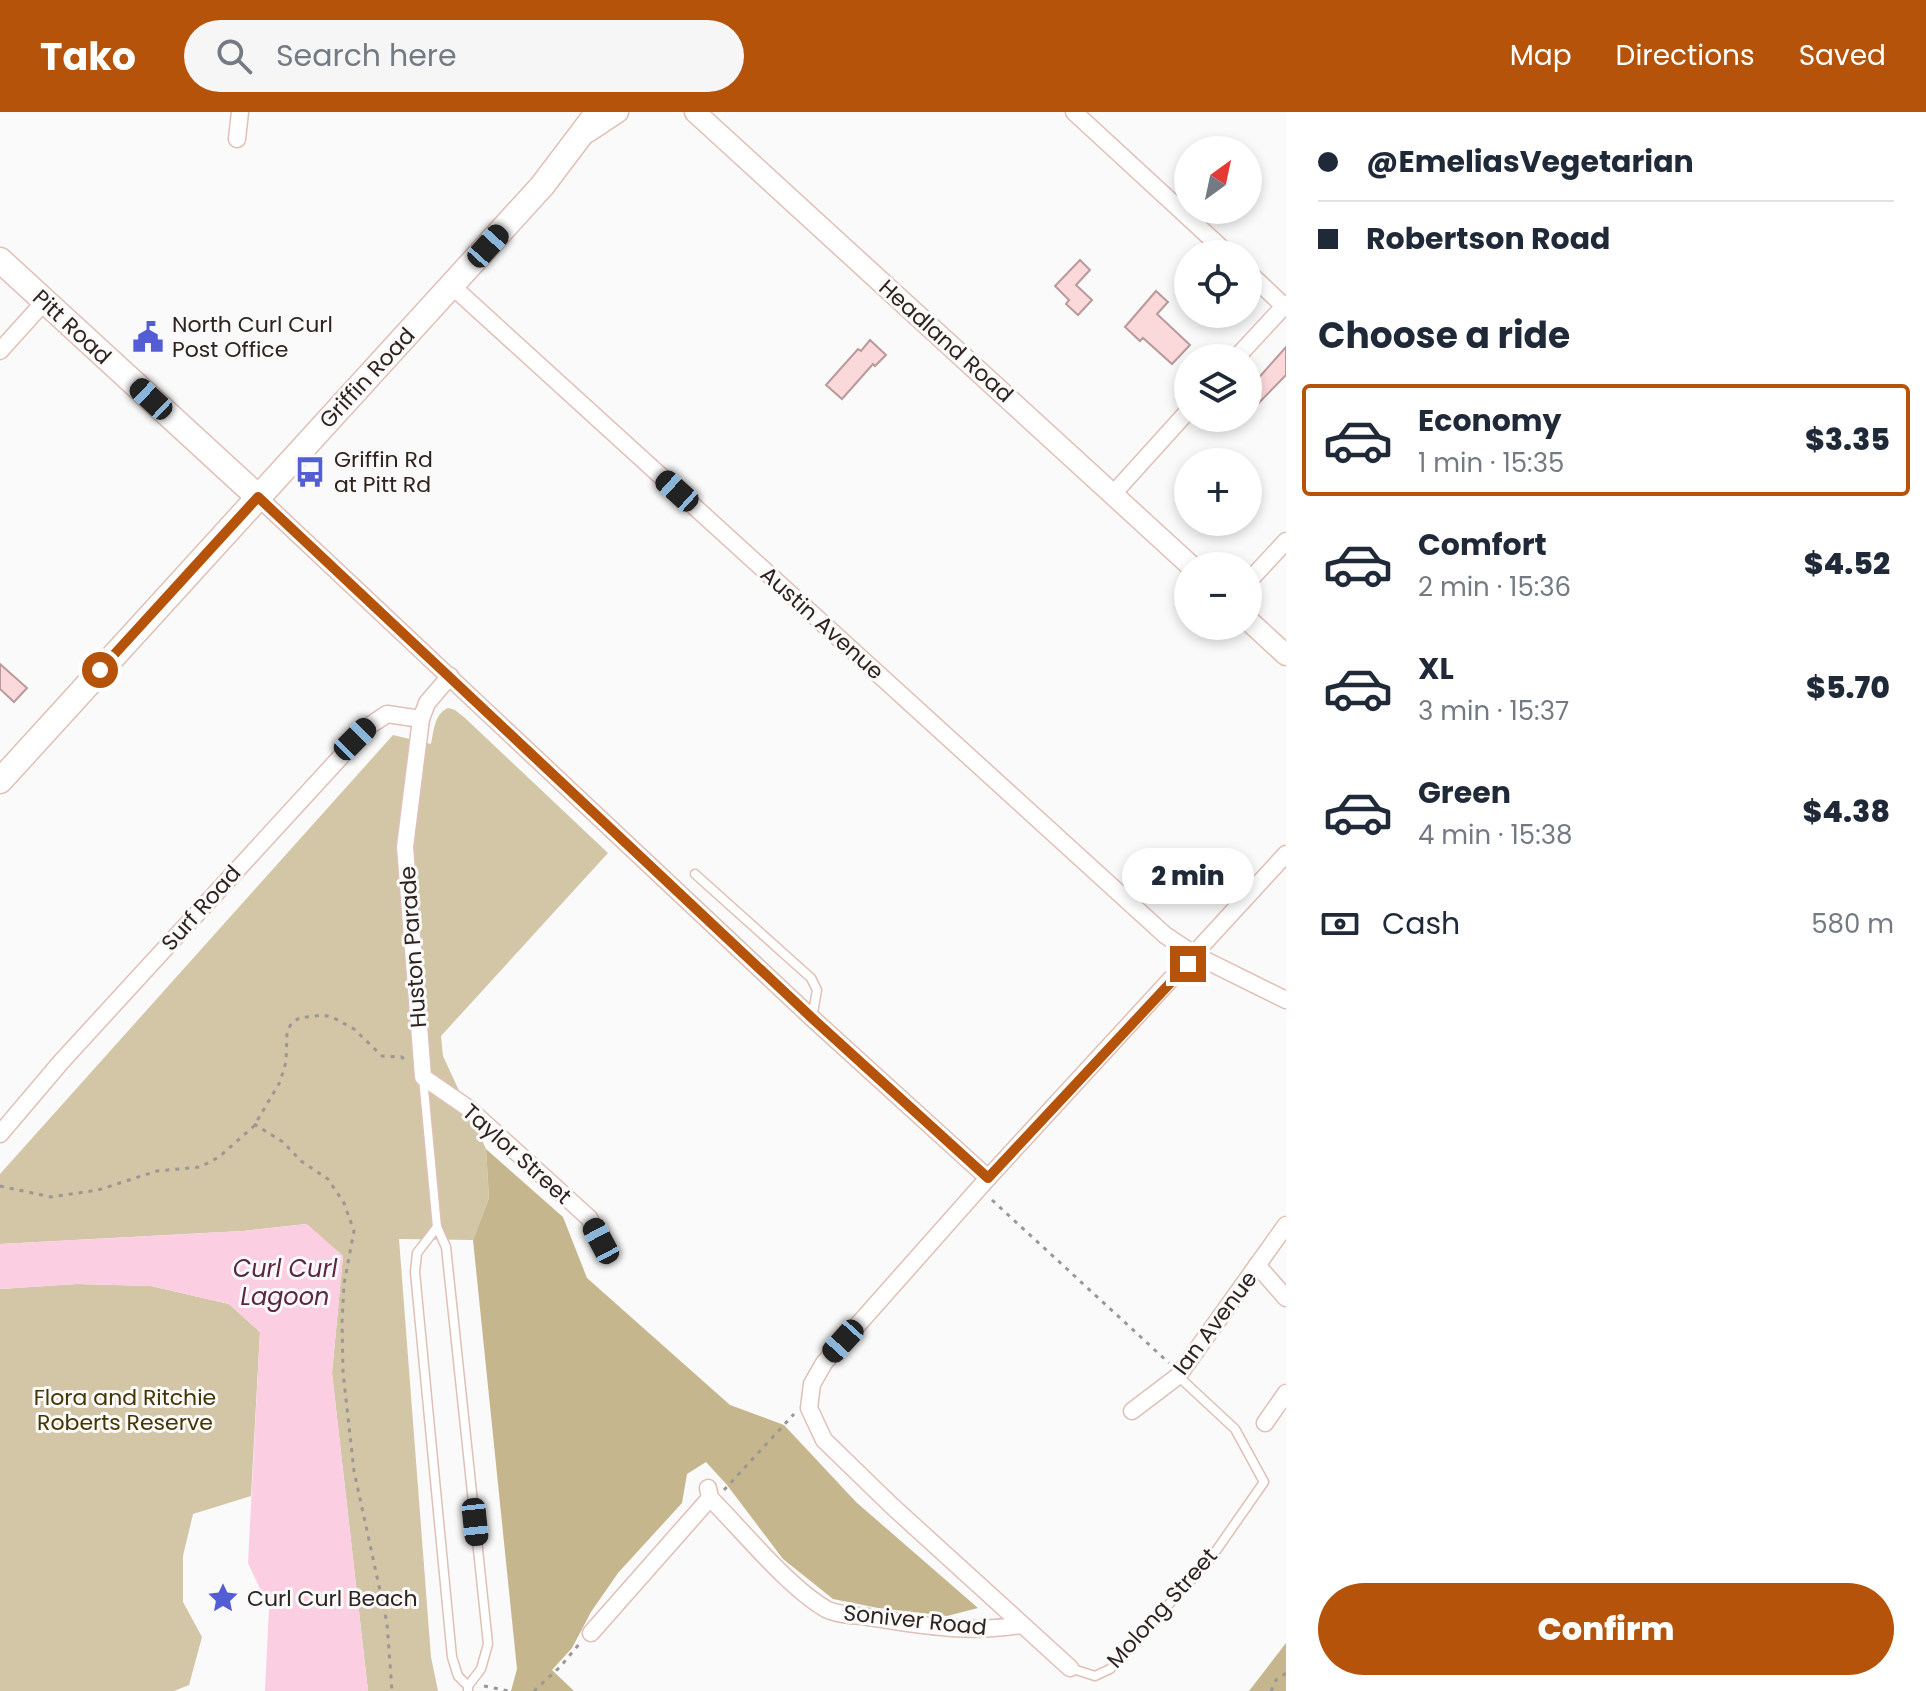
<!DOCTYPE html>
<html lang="en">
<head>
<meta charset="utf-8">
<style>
  :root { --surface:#fff; --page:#f6f6f7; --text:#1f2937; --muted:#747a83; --line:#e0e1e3; --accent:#b45309 }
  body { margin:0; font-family:Poppins,sans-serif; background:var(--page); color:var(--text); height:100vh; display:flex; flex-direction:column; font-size:30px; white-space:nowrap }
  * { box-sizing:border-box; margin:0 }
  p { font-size:26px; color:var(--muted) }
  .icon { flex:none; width:44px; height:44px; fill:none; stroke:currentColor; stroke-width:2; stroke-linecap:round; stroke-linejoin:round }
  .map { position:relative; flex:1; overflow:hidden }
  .sheet { display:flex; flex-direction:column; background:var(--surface); width:640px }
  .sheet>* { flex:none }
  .hud { display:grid; align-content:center; height:176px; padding:0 32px; background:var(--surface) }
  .needle { width:52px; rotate:33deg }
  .fabs { position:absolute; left:1174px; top:24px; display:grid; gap:16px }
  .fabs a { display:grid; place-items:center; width:88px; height:88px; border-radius:50%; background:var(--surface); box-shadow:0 4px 12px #0003; font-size:40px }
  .end { position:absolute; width:36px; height:36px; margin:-18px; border:10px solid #b45309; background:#fff; box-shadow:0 0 0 4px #fff }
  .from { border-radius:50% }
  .bubble { position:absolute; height:56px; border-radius:28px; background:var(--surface); box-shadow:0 4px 12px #0003; font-size:26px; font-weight:800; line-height:56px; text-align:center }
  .car { position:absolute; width:24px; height:48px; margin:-24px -12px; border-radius:10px; box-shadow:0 0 6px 2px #0007; background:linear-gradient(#222 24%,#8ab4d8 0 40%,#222 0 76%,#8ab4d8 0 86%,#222 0) }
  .hud b { display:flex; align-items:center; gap:28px; height:76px; font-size:30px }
  .hud b+b { border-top:2px solid var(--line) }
  .hud i { width:20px; height:20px; background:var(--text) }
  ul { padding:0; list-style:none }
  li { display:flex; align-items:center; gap:24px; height:112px; margin:0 16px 12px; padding:0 16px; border:4px solid transparent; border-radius:8px }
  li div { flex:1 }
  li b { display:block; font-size:30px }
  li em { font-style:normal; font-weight:800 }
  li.current { border-color:var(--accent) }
  li>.icon { width:72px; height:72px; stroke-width:1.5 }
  h2 { padding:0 32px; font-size:36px; line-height:96px }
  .pay { display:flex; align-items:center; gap:20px; height:88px; padding:0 32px; font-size:30px }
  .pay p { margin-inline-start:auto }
  .button { display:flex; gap:16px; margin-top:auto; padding:16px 32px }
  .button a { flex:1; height:92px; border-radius:48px; background:var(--accent); color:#fff; font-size:32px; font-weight:800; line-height:92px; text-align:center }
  header { display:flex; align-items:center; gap:48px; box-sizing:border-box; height:112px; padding:0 40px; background:var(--accent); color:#fff }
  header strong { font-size:38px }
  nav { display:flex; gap:44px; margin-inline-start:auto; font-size:28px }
  .search { width:560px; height:72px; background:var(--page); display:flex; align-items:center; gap:20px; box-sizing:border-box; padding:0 28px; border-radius:44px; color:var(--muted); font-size:30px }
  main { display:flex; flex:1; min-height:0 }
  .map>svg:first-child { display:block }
  .green { fill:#d3c6a6 }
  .forest { fill:#c6b68d }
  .water { fill:#fbcee2 }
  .building { fill:#fbd8da; stroke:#b9999a; stroke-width:2 }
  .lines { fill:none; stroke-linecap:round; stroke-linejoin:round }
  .service-casing { stroke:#dfc0b6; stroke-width:11 }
  .minor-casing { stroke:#dfc0b6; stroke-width:19 }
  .tertiary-casing { stroke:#dfc0b6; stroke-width:23 }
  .secondary-casing { stroke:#dfc0b6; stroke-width:27 }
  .path { stroke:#9c9796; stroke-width:3; stroke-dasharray:4 6; stroke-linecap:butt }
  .service { stroke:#fff; stroke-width:8 }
  .minor { stroke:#fff; stroke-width:16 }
  .tertiary { stroke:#fff; stroke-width:20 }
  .secondary { stroke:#fff; stroke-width:24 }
  .route { stroke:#b45309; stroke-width:10 }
  .labels { text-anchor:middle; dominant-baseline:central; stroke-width:6; stroke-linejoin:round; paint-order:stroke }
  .poi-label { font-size:22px; fill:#2e231f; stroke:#fafafa; text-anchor:start }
  .street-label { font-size:22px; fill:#2e231f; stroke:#fafafa }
  .park-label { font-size:22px; fill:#463500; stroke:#fafafa }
  .water-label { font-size:24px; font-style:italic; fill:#5c2642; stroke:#fafafa }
</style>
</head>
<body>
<header>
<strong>Tako</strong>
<div class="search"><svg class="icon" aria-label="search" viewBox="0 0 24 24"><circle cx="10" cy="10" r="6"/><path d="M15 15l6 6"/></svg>Search here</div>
<nav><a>Map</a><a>Directions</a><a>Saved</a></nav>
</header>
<main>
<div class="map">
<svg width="1286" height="1579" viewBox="0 0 1286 1579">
  <rect width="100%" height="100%" fill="#fafafa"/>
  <!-- green -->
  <g class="green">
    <path d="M448 596 455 598 465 606 608 741 441 924 443 944 486 1037 489 1086 473 1128 399 1127 431 1545 438 1579H368L332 1261 343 1144 306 1112 243 1119 0 1132V1062L393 623 431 632C434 619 434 602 448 596Z"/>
    <path d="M77 1172 151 1174 229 1192 260 1220 251 1384 193 1402 183 1444V1490L202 1525 189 1573 174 1579H0V1177Z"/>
  </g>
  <!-- forest -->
  <g class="forest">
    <path d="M486 1037 563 1105 587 1166 730 1293 784 1313 856 1390 978 1496 947 1504 878 1496 833 1487 783 1447 727 1373 706 1350 687 1362 682 1391 618 1461 591 1500 572 1536 552 1558 574 1579H511L517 1557 473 1128 489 1086Z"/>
    <path d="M1286 1531V1579H1249Z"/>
  </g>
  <!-- water -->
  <path class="water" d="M307 1112 343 1144 332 1261 368 1579H265L269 1496 248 1451 260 1220 229 1192 151 1174 77 1172 0 1177V1132L243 1119Z"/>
  <!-- building -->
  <g class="building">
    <path d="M1080 148 1090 158 1076 173 1092 188 1078 203 1066 192 1069 188 1055 174Z"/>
    <path d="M1156 179 1168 190 1157 202 1190 233 1172 252 1143 226 1140 229 1125 215Z"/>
    <path d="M870 228 886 243 875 254 873 252 842 287 826 273 858 237 861 239Z"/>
    <path d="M1286 235V263L1248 302V278Z"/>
    <path d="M0 552 27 576 14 590 0 577Z"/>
  </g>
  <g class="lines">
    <defs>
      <g id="service">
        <path d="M695 762 811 866 817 878 812 906"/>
        <path d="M423 966 437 1115 446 1135 488 1532 481 1557 468 1574V1579"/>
        <path d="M437 1115 417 1141 415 1160 452 1545 458 1564 468 1574"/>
        <path d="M1070 1556 1095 1564 1110 1557 1211 1446 1264 1370 1235 1317 1178 1264"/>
      </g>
      <g id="minor">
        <path d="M1074 0 1228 142"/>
        <path d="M237 27 240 0"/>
        <path d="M1248 160 1284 194"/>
        <path d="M452 174 1165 823 1195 843 1286 888"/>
        <path d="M0 239 45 189"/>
        <path d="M1236 246 1286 192"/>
        <path d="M1113 382 1188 299"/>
        <path d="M258 385 812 906 988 1066"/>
        <path d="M1248 470 1286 429"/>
        <path d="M450 564 427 591 421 607 405 735 423 965 468 996 589 1106 601 1129"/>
        <path d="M0 1022 61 950 369 614 387 602 421 607"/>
        <path d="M1257 1153 1286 1186"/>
        <path d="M1132 1299 1178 1264 1286 1113"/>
        <path d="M1265 1311 1286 1281"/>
        <path d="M708 1376 710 1386C742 1418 788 1475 826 1497 837 1503 855 1503 868 1505 919 1513 969 1522 1021 1513"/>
        <path d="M591 1521 710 1386"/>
        <path d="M1070 1556 892 1394 824 1328 809 1296 812 1272 824 1251 988 1066 1286 742"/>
      </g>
      <g id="tertiary">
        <path d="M695 0 1191 454"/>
        <path d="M588 20 618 0"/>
        <path d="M1248 508 1286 543"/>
      </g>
      <g id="secondary">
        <path d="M0 148 258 385"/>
        <path d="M0 669 542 74 598 0"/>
      </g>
    </defs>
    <!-- service casing -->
    <use href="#service" class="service-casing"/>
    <!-- minor casing -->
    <use href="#minor" class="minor-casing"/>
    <!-- tertiary casing -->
    <use href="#tertiary" class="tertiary-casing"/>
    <!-- secondary casing -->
    <use href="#secondary" class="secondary-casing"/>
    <!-- path -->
    <g class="path">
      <path d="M254 1012 283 1030 301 1049 328 1067 344 1091 354 1119 344 1172 342 1210 343 1260 354 1359 387 1511 392 1579"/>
      <path d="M0 1074 51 1085 98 1078 157 1059 200 1055 219 1045 254 1014 280 970 286 950 287 920 291 912 299 906 322 903 332 905 354 917 382 944 402 945 405 949"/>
      <path d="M992 1088 1169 1251"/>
      <path d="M724 1378 794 1302"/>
      <path d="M484 1574 509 1579"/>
      <path d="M534 1579 560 1555 580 1531"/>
      <path d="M1271 1579 1276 1568 1286 1561"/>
    </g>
    <!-- service -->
    <use href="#service" class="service"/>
    <!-- minor -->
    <use href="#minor" class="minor"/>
    <!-- tertiary -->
    <use href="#tertiary" class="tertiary"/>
    <!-- secondary -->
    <use href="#secondary" class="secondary"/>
  </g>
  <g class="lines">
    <!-- route -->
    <path class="route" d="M100 558 258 385 812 906 988 1066 1188 852"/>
  </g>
  <!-- icons -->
  <defs>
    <symbol id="civic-bare" viewBox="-9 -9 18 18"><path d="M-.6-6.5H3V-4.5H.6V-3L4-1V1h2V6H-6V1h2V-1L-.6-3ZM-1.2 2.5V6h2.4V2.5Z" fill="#535ed4" stroke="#fafafa" stroke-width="2.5" paint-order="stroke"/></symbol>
    <symbol id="bus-bare" viewBox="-9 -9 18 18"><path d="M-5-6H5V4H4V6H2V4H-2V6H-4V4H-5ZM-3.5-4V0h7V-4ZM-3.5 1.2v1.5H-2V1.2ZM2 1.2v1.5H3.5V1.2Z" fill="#535ed4" stroke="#fafafa" stroke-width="2.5" paint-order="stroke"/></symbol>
    <symbol id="sight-bare" viewBox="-9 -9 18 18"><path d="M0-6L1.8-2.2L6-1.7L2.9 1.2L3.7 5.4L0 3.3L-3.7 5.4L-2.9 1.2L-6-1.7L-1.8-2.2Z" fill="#535ed4" stroke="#fafafa" stroke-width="2.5" paint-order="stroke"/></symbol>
  </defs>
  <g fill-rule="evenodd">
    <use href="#civic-bare" x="126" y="203" width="44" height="44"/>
    <use href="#bus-bare" x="288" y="338" width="44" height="44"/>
    <use href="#sight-bare" x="201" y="1464" width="44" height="44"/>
  </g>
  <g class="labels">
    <!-- poi labels -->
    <g class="poi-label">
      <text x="172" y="212">North Curl Curl<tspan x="172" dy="25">Post Office</tspan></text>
      <text x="334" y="347">Griffin Rd<tspan x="334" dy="25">at Pitt Rd</tspan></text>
      <text x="247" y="1486">Curl Curl Beach</text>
    </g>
    <!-- street labels -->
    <g class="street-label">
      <text transform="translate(72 215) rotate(43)">Pitt Road</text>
      <text transform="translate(946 229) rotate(42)">Headland Road</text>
      <text transform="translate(367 266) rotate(-47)">Griffin Road</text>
      <text transform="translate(822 511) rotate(42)">Austin Avenue</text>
      <text transform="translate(201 796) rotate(-48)">Surf Road</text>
      <text transform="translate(413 835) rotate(-94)">Huston Parade</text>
      <text transform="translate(517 1042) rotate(42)">Taylor Street</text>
      <text transform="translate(1215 1211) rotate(-53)">Ian Avenue</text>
      <text transform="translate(1162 1496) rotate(-48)">Molong Street</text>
      <text transform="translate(915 1508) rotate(6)">Soniver Road</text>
    </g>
    <!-- park labels -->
    <g class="park-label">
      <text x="125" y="1285">Flora and Ritchie<tspan x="125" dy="25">Roberts Reserve</tspan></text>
    </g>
    <!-- water labels -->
    <g class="water-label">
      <text x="285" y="1156">Curl Curl<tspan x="285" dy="28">Lagoon</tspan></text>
    </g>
  </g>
</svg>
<div class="fabs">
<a><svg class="needle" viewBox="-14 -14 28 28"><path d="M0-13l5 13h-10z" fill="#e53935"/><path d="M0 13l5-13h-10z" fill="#747a83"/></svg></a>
<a><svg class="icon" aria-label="locate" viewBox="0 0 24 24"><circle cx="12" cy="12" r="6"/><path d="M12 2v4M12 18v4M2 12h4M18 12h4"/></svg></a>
<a><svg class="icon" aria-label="layers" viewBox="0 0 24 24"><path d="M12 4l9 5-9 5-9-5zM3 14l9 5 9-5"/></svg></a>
<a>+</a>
<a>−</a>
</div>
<i class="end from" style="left:100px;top:558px"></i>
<i class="end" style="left:1188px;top:852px"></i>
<div class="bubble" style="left:1122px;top:736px;width:132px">2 min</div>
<i class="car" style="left:488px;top:134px;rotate:42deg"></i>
<i class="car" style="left:151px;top:287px;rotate:313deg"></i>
<i class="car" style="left:677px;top:379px;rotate:312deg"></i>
<i class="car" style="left:355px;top:627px;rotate:45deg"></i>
<i class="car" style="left:601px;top:1129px;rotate:332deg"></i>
<i class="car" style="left:843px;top:1229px;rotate:222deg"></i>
<i class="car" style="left:475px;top:1410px;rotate:174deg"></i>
</div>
<section class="sheet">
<div class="hud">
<b><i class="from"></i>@EmeliasVegetarian</b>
<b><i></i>Robertson Road</b>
</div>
<h2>Choose a ride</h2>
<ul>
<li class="current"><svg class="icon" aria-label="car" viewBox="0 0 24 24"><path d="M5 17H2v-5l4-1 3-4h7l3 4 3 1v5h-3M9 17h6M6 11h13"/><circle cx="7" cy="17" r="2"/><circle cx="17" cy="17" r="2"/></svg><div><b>Economy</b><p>1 min · 15:35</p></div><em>$3.35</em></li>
<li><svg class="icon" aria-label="car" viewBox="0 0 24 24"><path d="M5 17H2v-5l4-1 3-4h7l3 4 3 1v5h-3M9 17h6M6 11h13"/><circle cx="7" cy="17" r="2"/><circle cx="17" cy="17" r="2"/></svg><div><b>Comfort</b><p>2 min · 15:36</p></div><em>$4.52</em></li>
<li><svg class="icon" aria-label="car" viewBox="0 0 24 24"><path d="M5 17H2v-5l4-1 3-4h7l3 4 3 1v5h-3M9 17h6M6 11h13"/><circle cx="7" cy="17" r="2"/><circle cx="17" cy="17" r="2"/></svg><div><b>XL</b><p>3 min · 15:37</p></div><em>$5.70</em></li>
<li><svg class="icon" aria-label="car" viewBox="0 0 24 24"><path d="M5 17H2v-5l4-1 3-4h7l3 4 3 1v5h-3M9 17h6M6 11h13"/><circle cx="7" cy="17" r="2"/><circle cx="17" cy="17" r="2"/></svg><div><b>Green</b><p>4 min · 15:38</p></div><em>$4.38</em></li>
</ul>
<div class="pay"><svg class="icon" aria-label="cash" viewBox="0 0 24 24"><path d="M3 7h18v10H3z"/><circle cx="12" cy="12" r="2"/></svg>Cash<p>580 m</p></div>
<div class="button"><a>Confirm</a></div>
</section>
</main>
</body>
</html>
